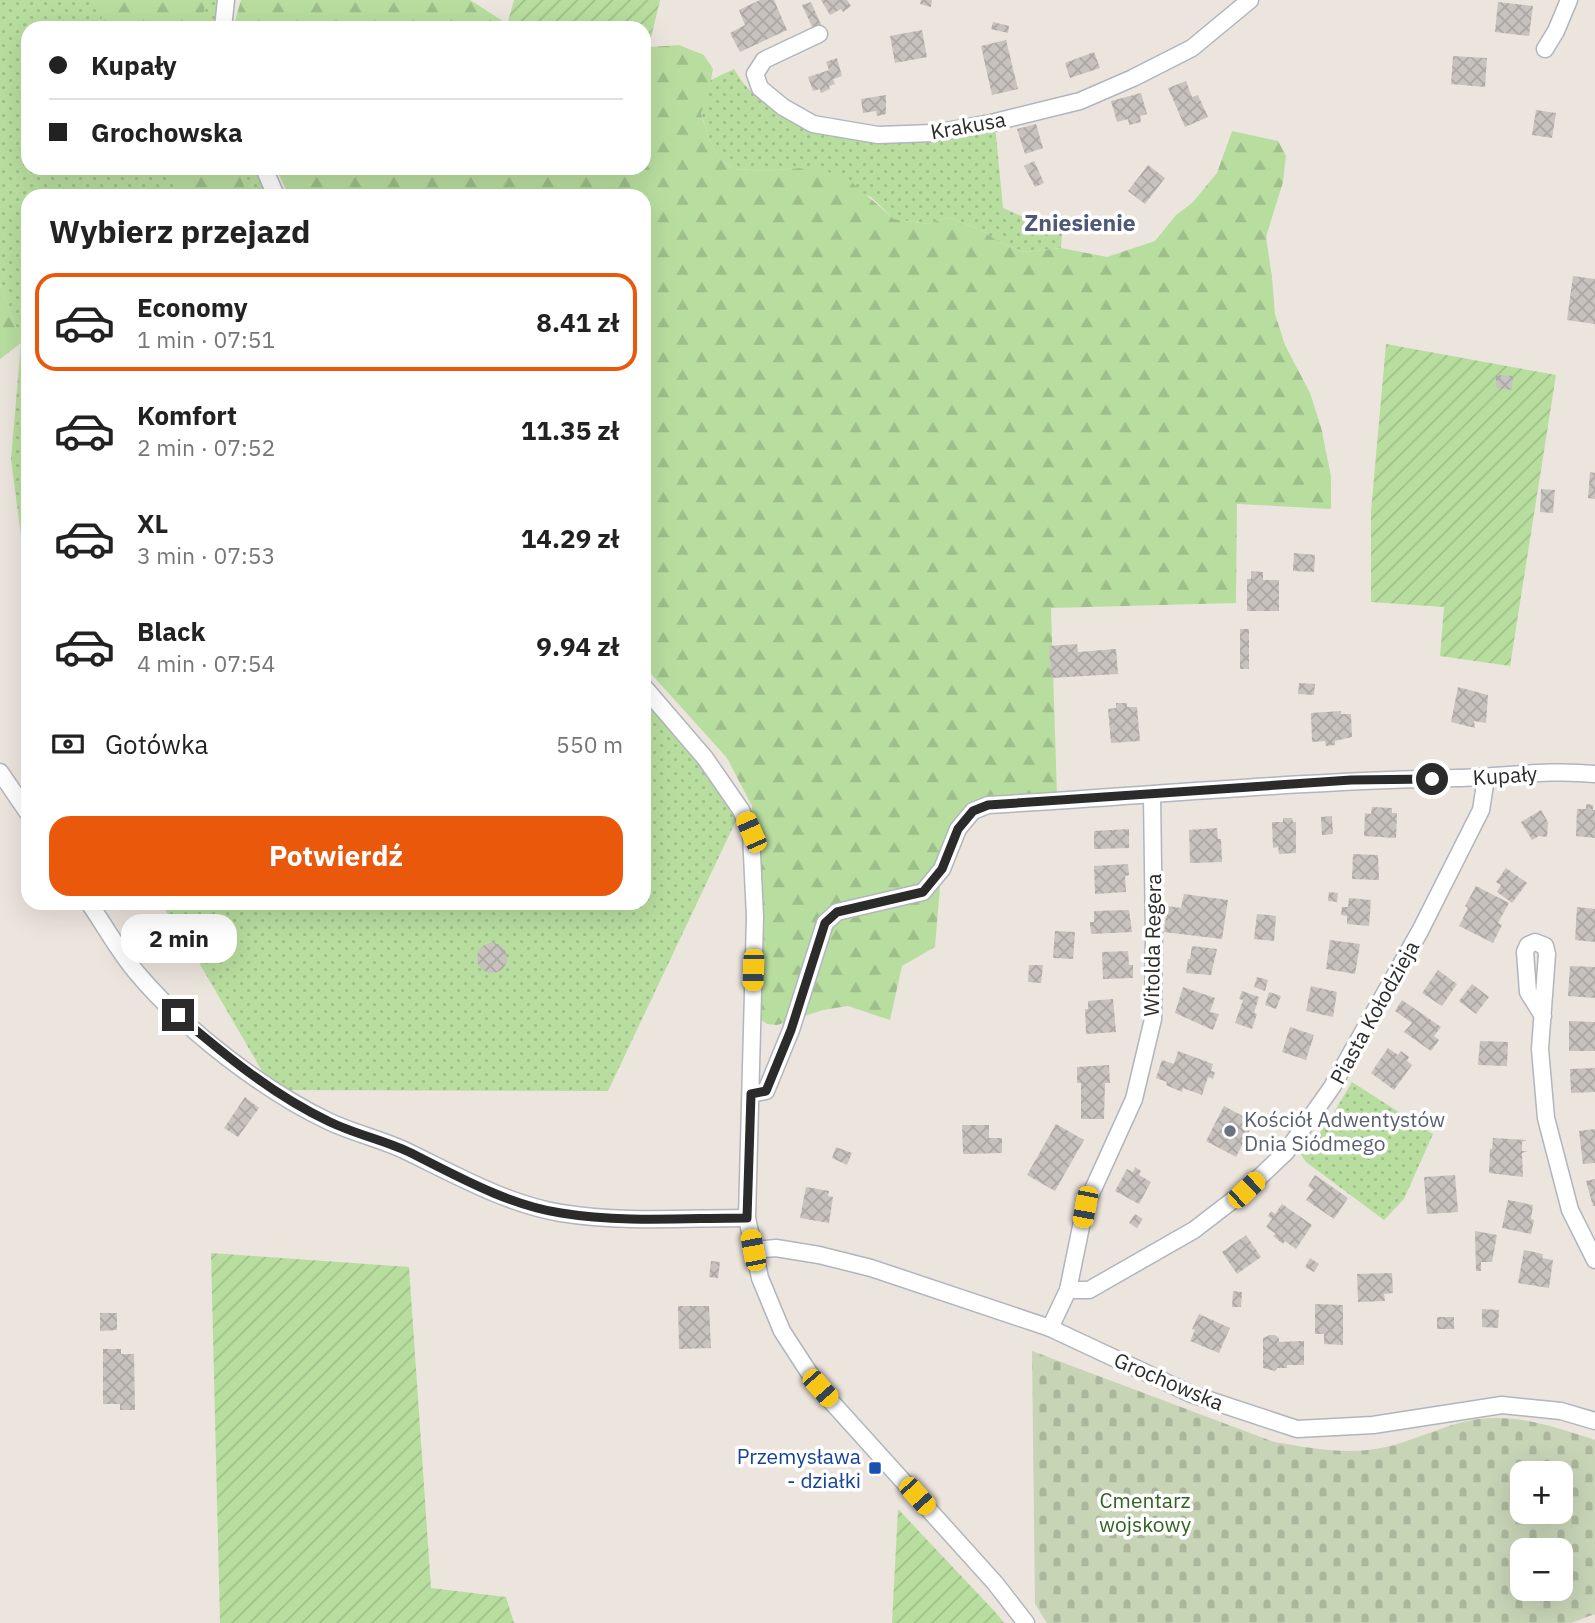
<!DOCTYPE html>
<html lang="pl">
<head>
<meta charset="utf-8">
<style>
  :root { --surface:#fff; --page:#f6f6f6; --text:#222; --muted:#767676; --line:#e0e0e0; --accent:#ea580c }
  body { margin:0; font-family:"IBM Plex Sans",sans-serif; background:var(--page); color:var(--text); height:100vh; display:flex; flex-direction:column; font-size:26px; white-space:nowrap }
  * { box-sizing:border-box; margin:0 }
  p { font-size:23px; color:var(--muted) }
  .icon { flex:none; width:38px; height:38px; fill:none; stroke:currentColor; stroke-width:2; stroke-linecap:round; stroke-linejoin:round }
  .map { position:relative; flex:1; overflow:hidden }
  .drawer { position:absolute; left:21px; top:189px; width:630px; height:721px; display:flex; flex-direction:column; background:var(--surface); border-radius:21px; box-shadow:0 7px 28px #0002 }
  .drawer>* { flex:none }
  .hud { position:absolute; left:21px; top:21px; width:630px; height:154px; border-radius:21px; box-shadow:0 7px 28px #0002; display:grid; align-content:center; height:154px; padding:0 28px; background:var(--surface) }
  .tools { position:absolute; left:1510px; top:1461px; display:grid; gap:14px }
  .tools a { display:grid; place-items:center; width:63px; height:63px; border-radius:14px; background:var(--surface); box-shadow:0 7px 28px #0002; font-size:35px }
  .end { position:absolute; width:32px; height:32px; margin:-16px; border:9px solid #2b2b2b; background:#fff; box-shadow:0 0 0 4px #fff }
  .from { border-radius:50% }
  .bubble { position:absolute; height:49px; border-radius:21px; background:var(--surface); box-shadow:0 7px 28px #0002; font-size:23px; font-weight:800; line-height:49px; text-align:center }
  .car { position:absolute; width:21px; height:42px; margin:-21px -10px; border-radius:9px; box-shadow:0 0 5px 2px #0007; background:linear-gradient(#f5c518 24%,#345 0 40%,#f5c518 0 76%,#345 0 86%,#f5c518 0) }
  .hud b { display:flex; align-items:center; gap:24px; height:66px; font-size:26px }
  .hud b+b { border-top:2px solid var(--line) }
  .hud i { width:18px; height:18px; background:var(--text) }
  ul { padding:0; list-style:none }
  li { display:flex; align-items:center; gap:21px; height:98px; margin:0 14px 10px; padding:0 14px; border:4px solid transparent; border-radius:21px }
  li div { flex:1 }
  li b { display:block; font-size:26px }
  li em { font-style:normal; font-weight:800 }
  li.selected { border-color:var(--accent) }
  li>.icon { width:63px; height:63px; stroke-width:1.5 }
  h2 { padding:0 28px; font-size:32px; line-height:84px }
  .pay { display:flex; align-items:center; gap:18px; height:77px; padding:0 28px; font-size:26px }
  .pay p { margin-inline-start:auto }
  .cta { display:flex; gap:14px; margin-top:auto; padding:14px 28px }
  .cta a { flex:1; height:80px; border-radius:21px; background:var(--accent); color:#fff; font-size:28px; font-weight:800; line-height:80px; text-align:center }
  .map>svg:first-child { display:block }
  .grass { fill:url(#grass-dots) }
  .forest { fill:url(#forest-firs) }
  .cemetery { fill:url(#cemetery-stones); fill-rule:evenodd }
  .garden { fill:url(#garden-furrows) }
  .building { fill:url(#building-cross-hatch) }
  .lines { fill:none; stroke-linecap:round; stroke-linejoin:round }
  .street-casing { stroke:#b1b5bd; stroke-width:19 }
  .street { stroke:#fff; stroke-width:16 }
  .route { stroke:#2b2b2b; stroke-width:9 }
  .worship-dot { fill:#6b7280; stroke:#fff; stroke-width:2.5 }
  .transit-dot { fill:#1a4fb4; stroke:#fff; stroke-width:2.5 }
  .labels { text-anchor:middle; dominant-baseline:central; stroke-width:7; stroke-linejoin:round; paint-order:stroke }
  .street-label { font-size:21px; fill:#2b2b2b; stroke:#fff }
  .worship-label { font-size:21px; fill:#5b616d; stroke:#fff; text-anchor:start }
  .transit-label { font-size:21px; fill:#164399; stroke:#fff; text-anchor:end }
  .park-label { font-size:21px; fill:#326320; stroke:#fff }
  .neighbourhood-label { font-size:23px; font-weight:bold; fill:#4e5978; stroke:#fff }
</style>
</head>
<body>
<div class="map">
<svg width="1595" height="1623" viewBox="0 0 1595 1623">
  <defs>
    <pattern id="grass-dots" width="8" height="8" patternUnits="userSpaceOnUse" patternTransform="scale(1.75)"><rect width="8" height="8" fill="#b8de9f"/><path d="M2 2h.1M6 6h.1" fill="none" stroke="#9ebf89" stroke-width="1.8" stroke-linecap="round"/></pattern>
    <pattern id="forest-firs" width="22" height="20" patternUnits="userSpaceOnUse" patternTransform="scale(1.75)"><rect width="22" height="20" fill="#b8de9f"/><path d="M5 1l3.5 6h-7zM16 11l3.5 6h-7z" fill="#9ebf89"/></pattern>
    <pattern id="cemetery-stones" width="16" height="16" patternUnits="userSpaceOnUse" patternTransform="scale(1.75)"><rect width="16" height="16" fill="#c7d4b6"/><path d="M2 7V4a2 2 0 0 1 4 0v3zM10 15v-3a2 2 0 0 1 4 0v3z" fill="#abb69d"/></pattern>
    <pattern id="garden-furrows" width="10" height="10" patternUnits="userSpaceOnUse" patternTransform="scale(1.75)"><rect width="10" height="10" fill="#b8de9f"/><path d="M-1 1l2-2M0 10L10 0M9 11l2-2" fill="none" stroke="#9ebf89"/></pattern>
    <pattern id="building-cross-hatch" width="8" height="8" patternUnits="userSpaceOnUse" patternTransform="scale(1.75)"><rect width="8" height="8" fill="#c7c2bd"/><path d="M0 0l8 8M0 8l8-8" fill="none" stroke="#aba7a3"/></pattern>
  </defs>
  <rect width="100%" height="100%" fill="#ece5de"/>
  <!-- grass -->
  <g class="grass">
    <path d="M0 0H226L223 28H28V168H264L276 196H28V590L11 459 21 343 0 283Z"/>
    <path d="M734 69C747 91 755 95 776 110 846 158 917 139 995 125L1003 208 1062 234 1061 248 1025 252 1001 243 983 231 948 217 928 224 894 219 871 197 799 168 768 171 733 169 719 158 709 139 701 112 711 80Z"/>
    <path d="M644 687 741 810 608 1091 273 1090 183 935 160 903H644Z"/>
    <path d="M1352 1082 1433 1134 1404 1199 1384 1220 1306 1162 1301 1155 1327 1124Z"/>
  </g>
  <!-- forest -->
  <g class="forest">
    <path d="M98 0H206L201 28H104Z"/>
    <path d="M241 0H470L514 28H233Z"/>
    <path d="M679 45 704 55 713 69 709 91 701 113 709 139 719 158 733 169 768 171 799 168 842 174 894 219 928 224 948 217 983 231 1001 243 1025 252 1061 248 1107 257 1155 241 1176 215 1192 203 1217 173 1232 131 1278 141 1286 156 1283 182 1266 237 1272 277 1275 314 1285 345 1310 393 1321 427 1331 476V509L1237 504 1236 603 1051 608 1057 795 1006 796 978 799 944 839 935 947 902 966 890 1020 848 1006 823 1010 777 1025 767 1024 758 1018 752 806 727 758 644 666V196H289L276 168H644V67L650 47Z"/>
    <path d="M165 168H238L247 196H178Z"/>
    <path d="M0 283 21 343 0 359Z"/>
  </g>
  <!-- cemetery -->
  <path class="cemetery" d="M1032 1351 1274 1442C1311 1448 1349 1456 1386 1447 1417 1440 1447 1423 1479 1419 1520 1414 1557 1428 1595 1440V1614L1571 1623H1047L1035 1604ZM1522 1474H1561V1512H1522ZM1522 1550H1561V1589H1522Z"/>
  <!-- garden -->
  <g class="garden">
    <path d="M514 0H660L644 67V28H514L507 25Z"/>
    <path d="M1386 344 1556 375 1510 666 1440 656 1444 607 1371 602V511Z"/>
    <path d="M211 1253 409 1267 431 1588 506 1597 514 1623H220Z"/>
    <path d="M898 1509 998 1615 1004 1623H892Z"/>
  </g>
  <!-- building -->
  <g class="building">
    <path d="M760 0H774L787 30 740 52 730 33 745 25 739 10Z"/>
    <path d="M821 0H847L851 6 843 12 841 9 830 15Z"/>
    <path d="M921 0H932L931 7 920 4Z"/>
    <path d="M811 2 823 29 815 33 802 5Z"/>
    <path d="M1498 2 1533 6 1529 36 1495 32Z"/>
    <path d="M993 22 1009 26 1008 33 991 29Z"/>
    <path d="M922 30 927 57 895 63 890 36Z"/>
    <path d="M1006 40 1018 89 992 95 981 46Z"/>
    <path d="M1094 52 1100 68 1070 78 1065 63Z"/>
    <path d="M1453 56 1487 58 1485 87 1451 84Z"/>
    <path d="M837 58 842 76 833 79 835 84 829 86 830 89 821 93 820 89 813 91 808 77 829 70 826 62Z"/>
    <path d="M1186 81 1192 97 1198 95 1208 117 1185 127 1168 88Z"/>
    <path d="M1141 93 1147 114 1140 116 1141 122 1129 125 1128 119 1117 122 1111 101Z"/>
    <path d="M886 95V114L877 116 876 111 863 113 861 99Z"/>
    <path d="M1536 110 1556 113 1552 138 1532 135Z"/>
    <path d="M1036 124 1043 148 1025 154 1017 129Z"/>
    <path d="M1034 161 1044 183 1035 187 1024 166Z"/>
    <path d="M1148 165 1165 178 1145 204 1128 191Z"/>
    <path d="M1573 276 1595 279V324L1567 320Z"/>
    <path d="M1496 375 1513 376 1512 390 1496 388Z"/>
    <path d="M1590 472 1595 473V499L1588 498Z"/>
    <path d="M1541 489 1555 490 1553 513 1540 512Z"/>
    <path d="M1294 553 1315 555 1314 572 1293 571Z"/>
    <path d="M1251 571 1263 572V580H1279V611H1247V579H1251Z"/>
    <rect x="1240" y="629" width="9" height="40"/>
    <path d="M1077 644 1078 652 1116 649 1118 674 1051 678 1049 646Z"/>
    <path d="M1299 683 1315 684 1314 695 1298 694Z"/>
    <path d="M1458 687 1488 695 1486 723 1474 721 1475 728 1451 722Z"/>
    <path d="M1116 703H1127V707H1137L1140 741 1111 743 1108 709 1116 708Z"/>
    <path d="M1341 711V714H1351L1352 737 1335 741V745L1326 746 1325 741 1312 742 1311 713Z"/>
    <path d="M1586 804 1593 805V810H1595V838L1576 836 1577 809H1586Z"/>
    <path d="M1372 807 1392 808V813H1397L1396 838 1364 836 1365 813 1371 814Z"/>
    <path d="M1541 810 1548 822 1547 837 1539 836 1532 840 1521 822Z"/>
    <path d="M1332 816 1333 834 1322 835 1321 817Z"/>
    <path d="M1283 818H1292L1293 822H1296V853L1279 854 1278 847 1273 848 1272 822H1283Z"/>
    <path d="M1217 828 1218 839H1221L1222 862 1190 863 1189 830Z"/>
    <path d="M1129 829V848L1094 849V831Z"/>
    <path d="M1353 854 1378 855 1379 880 1352 879Z"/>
    <path d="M1128 864 1129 875 1125 876 1126 892 1095 894 1094 866Z"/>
    <path d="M1506 868 1527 883 1512 903 1497 892 1501 885 1496 882Z"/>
    <path d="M1476 886 1509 903 1498 923 1502 925 1493 943 1459 926 1468 908 1465 906Z"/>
    <path d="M1329 892 1338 893 1337 902 1328 901Z"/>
    <path d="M1184 894 1228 900 1222 939 1164 932 1167 906 1181 908Z"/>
    <path d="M1349 898 1371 900 1369 926 1347 924V916L1341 915 1342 907H1348Z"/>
    <path d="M1577 907 1595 909V942L1575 940Z"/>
    <path d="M1129 910 1132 932 1091 934 1090 922H1094V911Z"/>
    <path d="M1257 914 1276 916 1274 941 1254 939Z"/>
    <path d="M1055 931 1075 932 1073 959 1053 958Z"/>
    <path d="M1330 940 1360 944 1355 974 1326 969Z"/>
    <circle cx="492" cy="958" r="15"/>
    <path d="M1192 946 1217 949 1211 975 1186 973 1188 959H1190Z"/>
    <path d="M1128 951 1129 965H1133V978L1103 979 1102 952Z"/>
    <path d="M1029 965H1043L1041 983 1028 982Z"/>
    <path d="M1570 966 1595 967V998L1568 996Z"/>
    <path d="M1438 970 1457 984 1442 1006 1422 993Z"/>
    <path d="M1257 977 1268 980 1265 991 1254 987Z"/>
    <path d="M1472 984 1489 997 1476 1014 1459 1001Z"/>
    <path d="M1311 986 1337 992 1333 1017 1306 1011Z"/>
    <path d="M1183 987 1215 998 1210 1012 1219 1014 1213 1030 1175 1013Z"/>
    <path d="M1242 991 1259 997 1254 1013 1257 1014 1252 1029 1235 1023 1243 1000 1239 999Z"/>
    <path d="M1269 992 1281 996 1276 1009 1265 1005Z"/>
    <path d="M1113 999 1116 1032 1086 1034 1085 1009H1088V1001Z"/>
    <path d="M1402 1000 1441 1027 1434 1036 1439 1040 1431 1051 1404 1032 1412 1023 1395 1011Z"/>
    <path d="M1569 1021 1595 1022V1051H1569Z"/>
    <path d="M1290 1027 1314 1035 1306 1060 1282 1052Z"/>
    <path d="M1480 1041 1508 1042 1507 1066 1478 1065Z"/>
    <path d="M1388 1048 1398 1055 1401 1051 1409 1057 1407 1061 1412 1065 1394 1090 1371 1073Z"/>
    <path d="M1178 1051 1213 1064 1211 1071 1215 1072 1213 1079 1208 1077 1202 1095 1183 1088 1182 1092 1177 1090 1166 1085 1167 1082 1156 1078 1162 1060 1174 1064Z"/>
    <path d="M1109 1065 1110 1083H1105L1104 1119H1081V1083H1077V1067Z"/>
    <path d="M1595 1068V1092L1571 1093 1570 1069Z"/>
    <path d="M245 1097 259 1108 238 1137 224 1128Z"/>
    <path d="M1224 1106 1254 1122 1236 1157 1206 1141Z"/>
    <path d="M1056 1124 1084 1140 1055 1191 1027 1175Z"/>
    <path d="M962 1125H989V1138H1002V1153L963 1154Z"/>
    <path d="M1595 1129V1163L1583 1164 1579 1131Z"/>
    <path d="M1493 1138 1527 1140 1522 1142V1151H1528L1522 1153 1523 1177 1489 1173 1490 1149H1492Z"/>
    <path d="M836 1147 852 1153 847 1165 832 1158Z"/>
    <path d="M1135 1167 1141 1171 1139 1175 1151 1182 1139 1204 1115 1191 1127 1169 1133 1172Z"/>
    <path d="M1315 1175 1348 1198 1334 1219 1306 1200 1313 1190 1308 1186Z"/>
    <path d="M1455 1175 1458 1212 1427 1214 1424 1177Z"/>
    <path d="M1595 1179V1206H1593L1586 1181Z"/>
    <path d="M806 1187 829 1191 828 1196 833 1197 829 1223 800 1218Z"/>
    <path d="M1508 1200 1533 1205 1531 1219 1534 1220 1531 1234 1502 1228Z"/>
    <path d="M1282 1204 1312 1225 1296 1249 1285 1241 1283 1244 1273 1236 1276 1234 1266 1227 1272 1219 1268 1216 1271 1211 1275 1214Z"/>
    <path d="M1135 1214 1143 1219 1137 1228 1129 1223Z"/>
    <path d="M1475 1231 1497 1235 1492 1262H1481V1271H1476Z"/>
    <path d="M1246 1235 1261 1257 1237 1274 1222 1252Z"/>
    <path d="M1524 1250 1543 1254 1542 1258 1553 1260 1549 1288 1518 1283Z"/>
    <path d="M1310 1258 1319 1264 1314 1272 1305 1267Z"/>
    <path d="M711 1261 720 1262 718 1278 709 1277Z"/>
    <path d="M1392 1273 1393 1293 1384 1294 1385 1301 1358 1302 1357 1274Z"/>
    <path d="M1233 1291 1242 1292 1241 1307H1232Z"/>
    <path d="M1315 1304 1343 1305V1345L1324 1344V1334H1315Z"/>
    <path d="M678 1306H709L711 1348 679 1349Z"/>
    <path d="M1482 1309 1499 1310 1498 1328 1482 1327Z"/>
    <path d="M100 1313H117V1330L100 1331Z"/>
    <path d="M1199 1314 1230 1328 1219 1353 1190 1341 1195 1330 1192 1329Z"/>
    <rect x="1437" y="1317" width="17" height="12"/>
    <path d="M1270 1335H1275L1279 1338V1342L1304 1341V1365H1287V1368H1277L1275 1371 1263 1368V1338Z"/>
    <path d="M103 1349H121V1354H134L135 1410H120V1404H103Z"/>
  </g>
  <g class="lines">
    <defs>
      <g id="street">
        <path d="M223 28 226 0"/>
        <path d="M819 34 764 60 755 74 760 88 783 107 813 124 878 135 934 133 991 123 1080 101 1133 78 1192 48 1250 0"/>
        <path d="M1545 49 1556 31 1569 0"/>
        <path d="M264 168 276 196"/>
        <path d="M644 687 705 758 741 810 751 833 755 917 747 1218 760 1278 772 1307 782 1331 819 1388 995 1583 1026 1623"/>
        <path d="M0 772 28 813"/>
        <path d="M89 903C105 926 119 952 137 973 184 1029 264 1091 330 1122 354 1133 380 1139 404 1150 454 1174 506 1204 561 1213 622 1223 686 1218 747 1218"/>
        <path d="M1543 1016 1528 992 1525 952 1528 945 1535 942 1545 946 1547 954 1540 1049 1546 1118 1570 1210 1595 1260"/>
        <path d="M751 1094 766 1091 791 1030 825 923 837 912 923 892 942 869 958 829 973 811 988 805C1144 796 1300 781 1457 778 1503 777 1549 769 1595 774"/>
        <path d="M753 1250 776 1248 819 1255 871 1268 1050 1328 1191 1394 1297 1429 1373 1425 1502 1405 1561 1411 1595 1421"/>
        <path d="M1068 1290H1089L1194 1230 1246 1190 1286 1152 1332 1087 1420 931 1481 810 1486 778"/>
        <path d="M1050 1328 1068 1290 1085 1207 1134 1099 1153 1019 1154 938 1152 795"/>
      </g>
    </defs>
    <!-- street casing -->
    <use href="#street" class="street-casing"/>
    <!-- street -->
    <use href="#street" class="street"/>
  </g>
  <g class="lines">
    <!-- route -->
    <path class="route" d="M178 1015C225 1055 273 1095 330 1122 355 1134 383 1140 409 1152 457 1176 508 1205 561 1213 622 1223 686 1218 747 1218L751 1094 766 1091 791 1030 825 923 837 912 923 892 942 869 958 829 973 811 988 805 1351 780 1432 779"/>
  </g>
  <!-- markers -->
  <circle class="worship-dot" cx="1230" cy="1131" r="7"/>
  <rect class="transit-dot" x="868" y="1461" width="14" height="14" rx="3.5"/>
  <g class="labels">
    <!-- street labels -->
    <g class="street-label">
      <text transform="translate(968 125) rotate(-10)">Krakusa</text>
      <text transform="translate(1505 775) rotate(-4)">Kupały</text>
      <text transform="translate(1152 945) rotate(-89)">Witolda Regera</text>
      <text transform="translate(1374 1012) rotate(-61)">Piasta Kołodzieja</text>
      <text transform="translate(1169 1381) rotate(23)">Grochowska</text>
    </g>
    <!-- worship labels -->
    <g class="worship-label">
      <text x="1244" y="1119">Kościół Adwentystów<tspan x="1244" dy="24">Dnia Siódmego</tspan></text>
    </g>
    <!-- transit labels -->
    <g class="transit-label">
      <text x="861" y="1456">Przemysława<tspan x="861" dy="24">- działki</tspan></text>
    </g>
    <!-- park labels -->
    <g class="park-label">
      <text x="1145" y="1500">Cmentarz<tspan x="1145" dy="24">wojskowy</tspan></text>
    </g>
    <!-- neighbourhood labels -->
    <g class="neighbourhood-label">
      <text x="1080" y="222">Zniesienie</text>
    </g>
  </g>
</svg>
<div class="tools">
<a>+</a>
<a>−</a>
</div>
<i class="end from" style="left:1432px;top:779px"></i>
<i class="end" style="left:178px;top:1015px"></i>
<div class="bubble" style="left:121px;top:914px;width:116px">2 min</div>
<i class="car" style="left:751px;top:832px;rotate:336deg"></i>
<i class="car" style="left:753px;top:970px;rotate:182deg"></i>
<i class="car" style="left:1246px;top:1190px;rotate:47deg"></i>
<i class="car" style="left:1085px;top:1207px;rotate:191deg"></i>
<i class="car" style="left:753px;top:1250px;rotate:349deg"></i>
<i class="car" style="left:820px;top:1388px;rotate:139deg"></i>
<i class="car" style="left:917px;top:1496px;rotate:138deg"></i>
<div class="hud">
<b><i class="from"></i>Kupały</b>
<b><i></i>Grochowska</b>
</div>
<section class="drawer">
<h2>Wybierz przejazd</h2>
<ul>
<li class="selected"><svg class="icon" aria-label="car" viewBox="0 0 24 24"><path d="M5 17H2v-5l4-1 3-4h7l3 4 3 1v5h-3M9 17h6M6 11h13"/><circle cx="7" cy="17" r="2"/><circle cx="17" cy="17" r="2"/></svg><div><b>Economy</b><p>1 min · 07:51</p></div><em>8.41 zł</em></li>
<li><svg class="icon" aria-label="car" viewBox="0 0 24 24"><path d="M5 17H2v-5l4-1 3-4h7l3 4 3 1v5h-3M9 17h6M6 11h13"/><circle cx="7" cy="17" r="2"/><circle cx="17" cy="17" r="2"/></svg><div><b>Komfort</b><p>2 min · 07:52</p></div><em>11.35 zł</em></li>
<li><svg class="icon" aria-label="car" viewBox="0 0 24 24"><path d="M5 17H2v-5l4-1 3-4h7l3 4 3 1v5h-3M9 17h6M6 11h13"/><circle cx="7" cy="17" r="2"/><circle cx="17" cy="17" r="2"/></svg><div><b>XL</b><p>3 min · 07:53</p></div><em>14.29 zł</em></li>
<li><svg class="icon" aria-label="car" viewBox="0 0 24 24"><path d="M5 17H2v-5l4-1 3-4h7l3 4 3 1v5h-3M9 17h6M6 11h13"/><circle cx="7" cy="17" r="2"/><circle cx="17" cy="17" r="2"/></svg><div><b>Black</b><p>4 min · 07:54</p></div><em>9.94 zł</em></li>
</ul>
<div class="pay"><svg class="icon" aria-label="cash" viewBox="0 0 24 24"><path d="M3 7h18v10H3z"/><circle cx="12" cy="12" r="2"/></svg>Gotówka<p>550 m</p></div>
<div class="cta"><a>Potwierdź</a></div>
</section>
</div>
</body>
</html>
